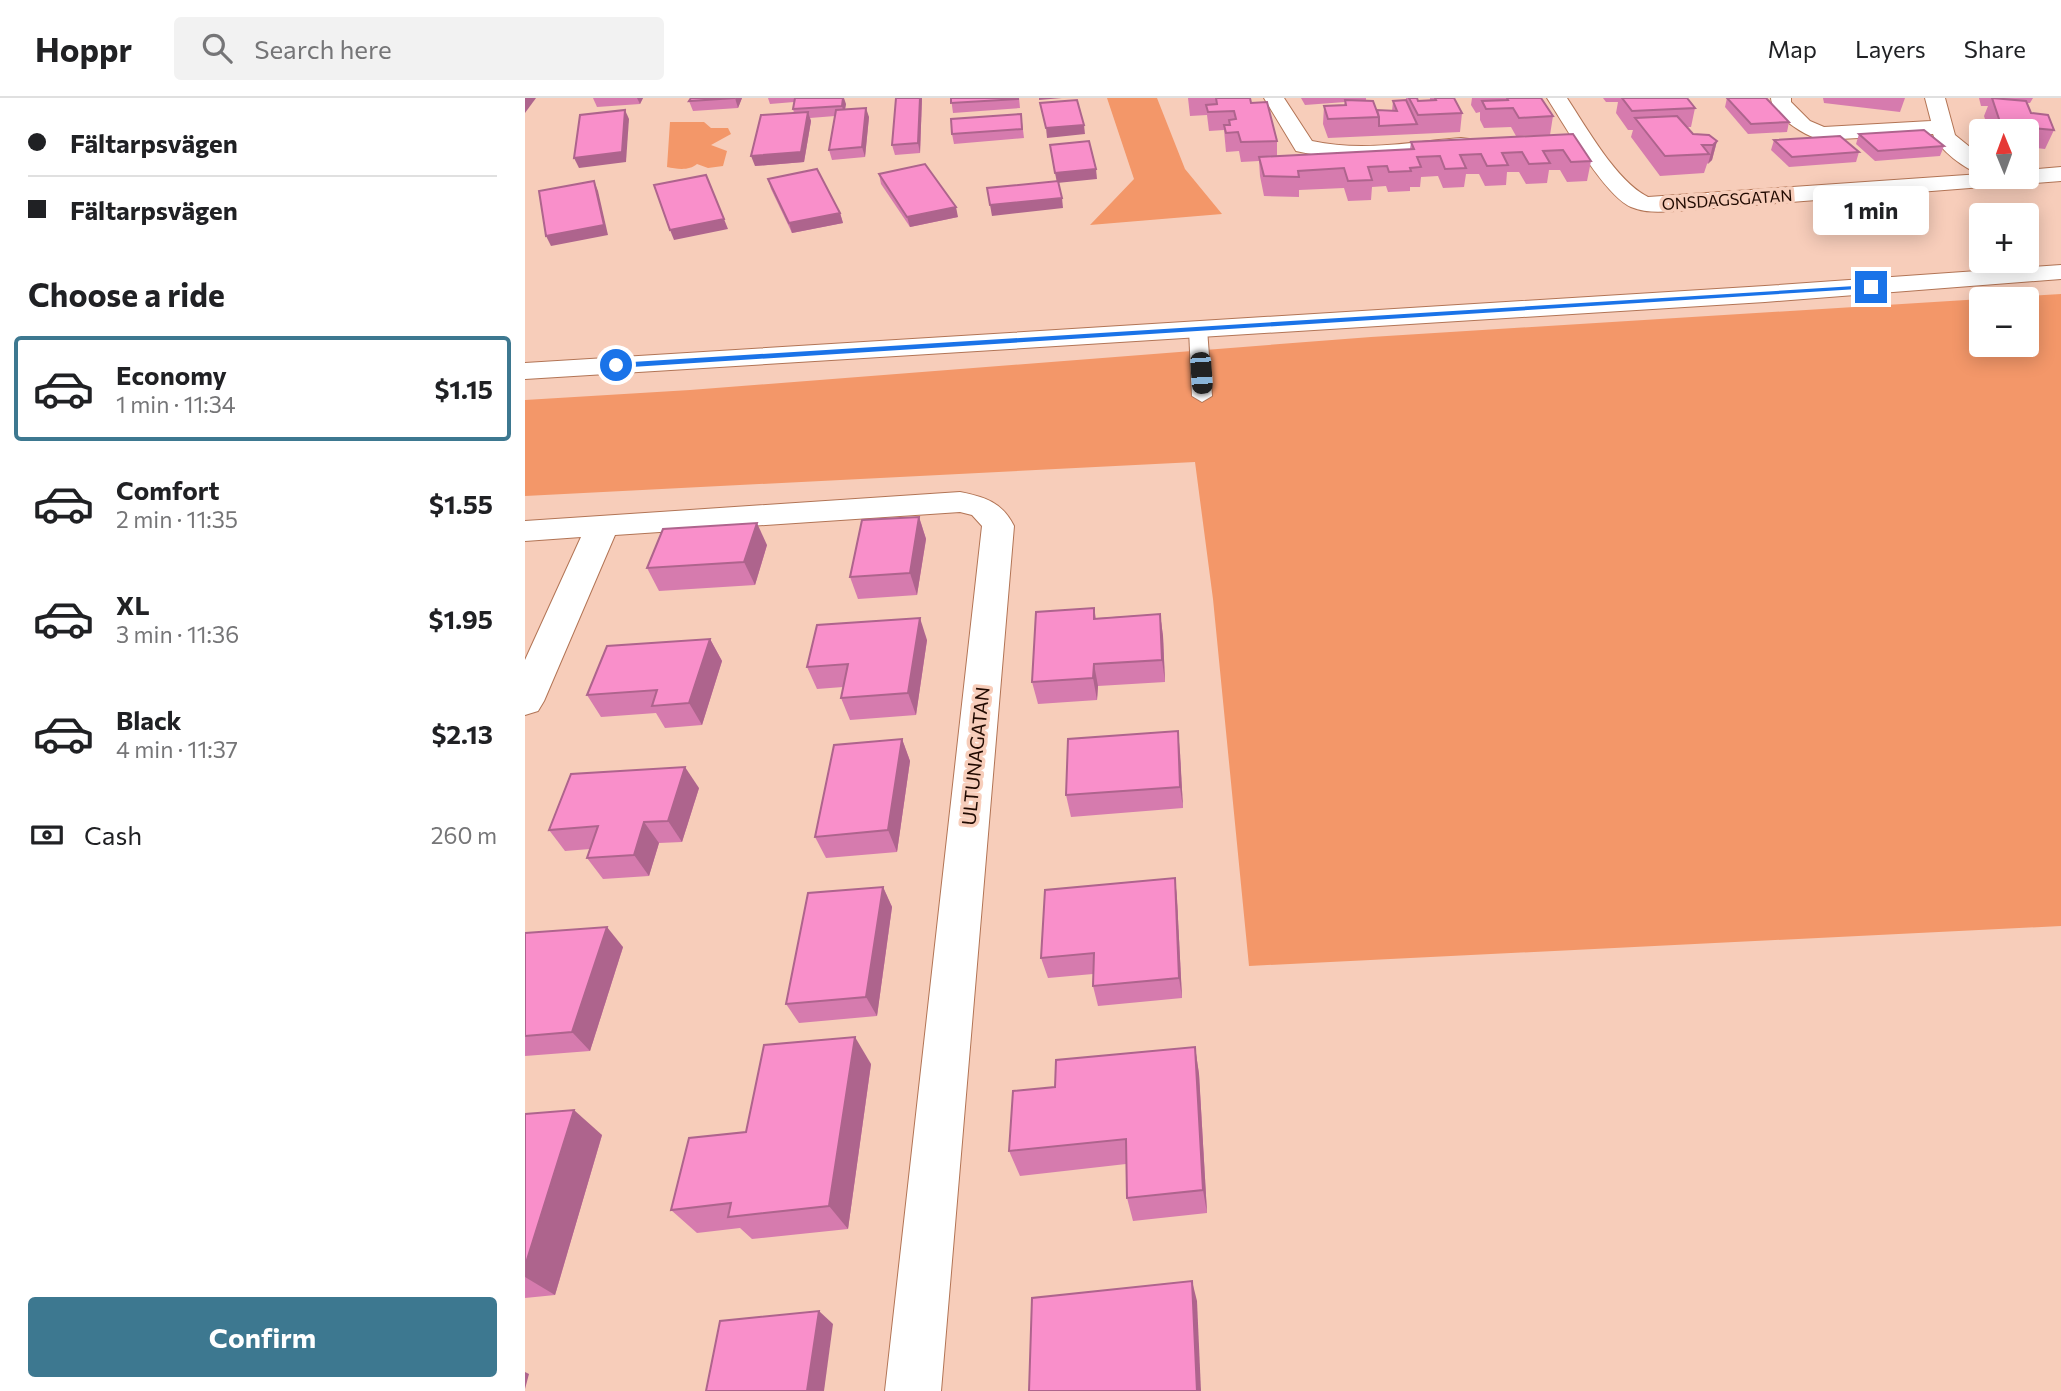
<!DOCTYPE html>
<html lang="en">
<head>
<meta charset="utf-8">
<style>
  :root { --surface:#fff; --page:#f2f2f2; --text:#202124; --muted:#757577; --line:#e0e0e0; --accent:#3d7890 }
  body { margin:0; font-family:Commissioner,sans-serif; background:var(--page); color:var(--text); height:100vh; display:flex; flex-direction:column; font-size:26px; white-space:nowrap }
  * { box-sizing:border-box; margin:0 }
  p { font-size:23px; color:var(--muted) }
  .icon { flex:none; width:38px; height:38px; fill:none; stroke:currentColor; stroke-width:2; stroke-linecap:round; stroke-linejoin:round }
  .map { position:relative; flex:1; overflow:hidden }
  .details { display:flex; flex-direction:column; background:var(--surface); width:525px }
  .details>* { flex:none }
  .banner { display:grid; align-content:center; height:154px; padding:0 28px; background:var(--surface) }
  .needle { width:46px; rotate:359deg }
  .controls { position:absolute; left:1444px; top:21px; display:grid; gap:14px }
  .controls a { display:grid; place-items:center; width:70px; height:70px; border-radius:7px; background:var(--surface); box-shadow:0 4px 18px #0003; font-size:35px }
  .end { position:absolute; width:32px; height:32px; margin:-16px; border:9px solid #1a73e8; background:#fff; box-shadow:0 0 0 4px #fff }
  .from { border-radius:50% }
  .bubble { position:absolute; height:49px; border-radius:7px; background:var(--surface); box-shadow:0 4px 18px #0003; font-size:23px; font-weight:700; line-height:49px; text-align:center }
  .car { position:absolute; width:21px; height:42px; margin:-21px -10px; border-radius:9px; box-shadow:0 0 5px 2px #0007; background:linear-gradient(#222 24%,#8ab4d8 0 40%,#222 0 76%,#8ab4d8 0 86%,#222 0) }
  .banner b { display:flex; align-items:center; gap:24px; height:66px; font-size:26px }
  .banner b+b { border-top:2px solid var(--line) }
  .banner i { width:18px; height:18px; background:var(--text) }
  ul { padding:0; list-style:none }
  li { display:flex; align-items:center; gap:21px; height:105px; margin:0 14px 10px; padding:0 14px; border:4px solid transparent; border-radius:7px }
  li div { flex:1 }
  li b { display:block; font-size:26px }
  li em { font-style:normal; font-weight:700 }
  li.active { border-color:var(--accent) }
  li>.icon { width:63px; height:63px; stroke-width:1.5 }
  h2 { padding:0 28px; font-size:32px; line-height:84px }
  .pay { display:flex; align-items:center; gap:18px; height:77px; padding:0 28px; font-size:26px }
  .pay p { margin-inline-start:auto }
  .cta { display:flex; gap:14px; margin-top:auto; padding:14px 28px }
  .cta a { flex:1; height:80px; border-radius:7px; background:var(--accent); color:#fff; font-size:28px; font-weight:700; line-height:80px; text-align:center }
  header { display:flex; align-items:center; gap:42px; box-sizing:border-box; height:98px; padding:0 35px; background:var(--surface); border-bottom:2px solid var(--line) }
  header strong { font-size:33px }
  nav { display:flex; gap:38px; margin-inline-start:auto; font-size:24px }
  .search { width:490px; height:63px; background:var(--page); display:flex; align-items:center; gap:18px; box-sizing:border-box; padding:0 24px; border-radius:7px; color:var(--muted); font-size:26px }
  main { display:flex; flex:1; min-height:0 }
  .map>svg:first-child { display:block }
  .green { fill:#f39769; fill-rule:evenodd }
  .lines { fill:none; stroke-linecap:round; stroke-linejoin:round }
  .service-casing { stroke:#b27455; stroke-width:2 }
  .minor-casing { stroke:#b27455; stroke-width:2 }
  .secondary-casing { stroke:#b27455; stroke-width:2 }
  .service { fill:#fff; fill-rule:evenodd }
  .minor { fill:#fff; fill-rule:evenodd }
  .secondary { fill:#fff; fill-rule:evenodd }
  .wall { fill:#d67bae }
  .shaded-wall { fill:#ae648d }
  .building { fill:#f98fca; stroke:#ae648d; stroke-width:2 }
  .route { fill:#1a73e8 }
  .labels { text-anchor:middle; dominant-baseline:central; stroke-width:7; stroke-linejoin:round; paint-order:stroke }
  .far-street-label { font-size:16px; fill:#210a01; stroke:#f7cdba }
  .street-label { font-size:19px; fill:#210a01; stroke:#f7cdba }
</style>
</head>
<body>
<header>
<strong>Hoppr</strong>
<div class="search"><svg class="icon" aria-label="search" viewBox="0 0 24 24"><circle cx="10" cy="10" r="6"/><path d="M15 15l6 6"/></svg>Search here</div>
<nav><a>Map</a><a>Layers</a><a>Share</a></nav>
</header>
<main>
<section class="details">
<div class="banner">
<b><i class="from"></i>Fältarpsvägen</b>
<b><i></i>Fältarpsvägen</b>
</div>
<h2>Choose a ride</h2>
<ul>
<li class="active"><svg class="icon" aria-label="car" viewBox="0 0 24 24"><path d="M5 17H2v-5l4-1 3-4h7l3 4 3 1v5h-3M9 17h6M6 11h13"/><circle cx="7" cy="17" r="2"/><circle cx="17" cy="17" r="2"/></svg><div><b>Economy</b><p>1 min · 11:34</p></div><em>$1.15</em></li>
<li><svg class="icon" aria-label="car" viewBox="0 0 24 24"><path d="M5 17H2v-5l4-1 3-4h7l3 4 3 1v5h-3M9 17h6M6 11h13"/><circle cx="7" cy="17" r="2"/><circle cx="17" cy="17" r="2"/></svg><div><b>Comfort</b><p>2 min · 11:35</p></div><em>$1.55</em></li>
<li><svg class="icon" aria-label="car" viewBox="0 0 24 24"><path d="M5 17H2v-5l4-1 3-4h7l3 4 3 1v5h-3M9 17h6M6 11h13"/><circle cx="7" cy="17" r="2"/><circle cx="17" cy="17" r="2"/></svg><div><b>XL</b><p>3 min · 11:36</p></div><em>$1.95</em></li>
<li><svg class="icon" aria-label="car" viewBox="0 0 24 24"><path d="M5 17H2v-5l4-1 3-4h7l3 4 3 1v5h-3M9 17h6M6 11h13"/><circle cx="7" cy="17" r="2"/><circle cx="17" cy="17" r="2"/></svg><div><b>Black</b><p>4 min · 11:37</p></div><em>$2.13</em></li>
</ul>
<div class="pay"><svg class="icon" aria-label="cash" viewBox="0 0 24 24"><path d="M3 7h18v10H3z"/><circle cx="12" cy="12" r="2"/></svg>Cash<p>260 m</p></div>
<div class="cta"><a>Confirm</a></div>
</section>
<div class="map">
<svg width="1536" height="1293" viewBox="0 0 1536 1293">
  <rect width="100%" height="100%" fill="#f7cdba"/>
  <!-- green -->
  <g class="green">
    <path d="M582 0H632L660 71 697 116 565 127 609 81Z"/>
    <path d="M145 24H179L186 30H203L206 36 186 47 202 53 198 68 183 70 172 66C164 73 152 71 142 69Z"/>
    <path d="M1536 196V828L724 868 688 501 670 364 0 398V302L165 292 846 239ZM1456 201H1502V247H1456Z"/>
  </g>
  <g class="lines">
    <defs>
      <path id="service" d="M673 226 682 231 687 298 677 304 667 298 664 231Z"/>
      <g id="minor">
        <path d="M739 0H759L787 43C836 54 887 44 936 40L944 41 947 46 944 51 936 52C880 58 827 66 771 53Z"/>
        <path d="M1022 0H1042C1062 30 1091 83 1123 99L1456 76V79H1502V72L1536 69V83L1150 113C1135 114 1120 115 1106 109 1079 97 1039 26 1022 0Z"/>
        <path d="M1246 0H1266V4L1285 23 1299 29 1406 23 1400 0H1420L1430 37 1456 58V76C1441 72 1413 51 1408 36L1296 42C1280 38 1247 18 1246 0Z"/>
        <path d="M435 394C460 399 477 404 489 428L416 1293H360L457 428 447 417 435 414 90 437 19 603 13 613 0 617V562L56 439 0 443V423Z"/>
      </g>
      <path id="secondary" d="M1536 167V181L1240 204 0 281V265L1240 188Z"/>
    </defs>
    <!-- service casing -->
    <use href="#service" class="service-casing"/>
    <!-- minor casing -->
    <use href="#minor" class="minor-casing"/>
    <!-- secondary casing -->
    <use href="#secondary" class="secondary-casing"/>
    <!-- service -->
    <use href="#service" class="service"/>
    <!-- minor -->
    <use href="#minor" class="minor"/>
    <!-- secondary -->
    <use href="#secondary" class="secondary"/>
  </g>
  <!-- wall -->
  <g class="wall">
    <path d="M68 0H118L115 6 72 9Z"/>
    <path d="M217 0 213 10 168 13 164 3Z"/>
    <path d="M243 0H270L269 4 245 6Z"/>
    <path d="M397 0 395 55 370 57 367 47Z"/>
    <path d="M426 0H494L495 10 428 15Z"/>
    <path d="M663 0H725L726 5 752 43V58L885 51 886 44 1048 36 1066 63 1062 83 1042 84 1035 72H1024L1022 85 1001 86 994 74H982L981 87 960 88 954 76H941L939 89 918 90 913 78 896 79 895 89H885V93L863 94 861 88 847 89 846 102 823 103 819 90 774 92V99L739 98 735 78 734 63 716 64 714 53 701 54 699 32 684 33 682 17 665 18Z"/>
    <path d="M776 0H841V2L852 12 867 13 868 3 881 2V0H892L893 3H905V0H929L937 15 935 34 803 40 798 26 799 8 819 7 820 4 780 7Z"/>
    <path d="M947 0H1016L1028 18 1025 37 991 38 986 29 959 30 955 22V14L951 15 946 7Z"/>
    <path d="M1078 0H1162L1170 10 1166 29H1162L1168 36 1192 43 1187 62 1182 66 1179 75 1135 78 1106 39 1108 32H1103L1091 15 1093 4H1081Z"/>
    <path d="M1202 0 1264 24 1262 34 1223 36 1200 9Z"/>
    <path d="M1298 0H1380L1375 14 1299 5Z"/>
    <path d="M1454 0H1508L1505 5H1502L1506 15 1529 32 1520 51 1502 49V33H1464L1459 18 1463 8H1456Z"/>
    <path d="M321 6 320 11 344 19 340 59 307 62 304 52 310 18 285 20 286 23 279 64 230 68 269 15 268 11Z"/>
    <path d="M496 16 499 40 429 46 427 36Z"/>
    <path d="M1334 36 1419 48 1415 58 1350 63 1331 46Z"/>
    <path d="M1249 42 1334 54 1331 64 1264 69 1246 52Z"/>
    <path d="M354 76 433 119 385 129 356 86Z"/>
    <path d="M243 81 315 115 318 125 267 135 246 91Z"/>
    <path d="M394 419 401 441 392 497 333 501 325 479Z"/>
    <path d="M242 447 230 487 134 493 122 470Z"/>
    <path d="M569 510 571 520 635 516 638 538 640 584 573 588 572 602 513 606 507 584Z"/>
    <path d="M185 541 197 563 177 627 140 630 131 615 76 619 62 597Z"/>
    <path d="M402 542 391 617 325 622 316 600 318 589 292 591 282 569Z"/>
    <path d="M377 641 385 663 372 754 301 760 290 739Z"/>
    <path d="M655 655 658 710 546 719 541 697Z"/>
    <path d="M174 690 157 744 134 745 124 778 78 781 62 760 65 751 40 753 24 732Z"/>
    <path d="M650 780 652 801 657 900 573 908 568 888V876L523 880 516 860Z"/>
    <path d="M358 789 367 809 352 918 274 925 261 906Z"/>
    <path d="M0 835 98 849 65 953 0 958Z"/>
    <path d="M670 949 674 976 682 1115 608 1123 602 1100 601 1066 495 1078 484 1053 530 989Z"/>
    <path d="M346 966 323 1131 227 1141 215 1130 172 1135 146 1112 221 1034Z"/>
    <path d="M0 1016 77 1037 30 1197 0 1200Z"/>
  </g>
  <!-- shaded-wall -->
  <g class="shaded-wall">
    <path d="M0 0H11L0 15Z"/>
    <path d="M112 0H118L115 6Z"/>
    <path d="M210 0H217L213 10Z"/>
    <path d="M318 0H319L321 6 319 17 317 8Z"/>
    <path d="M395 0H397L395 55 393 45Z"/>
    <path d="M514 0H537L514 2Z"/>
    <path d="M341 10 344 19 340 59 337 49Z"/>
    <path d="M100 12 104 21 101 64 54 70 49 60Z"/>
    <path d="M283 14 286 23 279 64 230 68 226 58Z"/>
    <path d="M559 27 560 36 522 40 521 30Z"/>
    <path d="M1192 43 1187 62 1183 66 1188 47Z"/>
    <path d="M571 71 572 81 532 85 530 75Z"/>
    <path d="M69 83 73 93 83 137 26 148 21 138Z"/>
    <path d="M537 100 538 110 467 118 465 107Z"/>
    <path d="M431 109 433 119 385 129 382 119Z"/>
    <path d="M315 115 318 125 267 135 264 125Z"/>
    <path d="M199 121 203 131 149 142 145 132Z"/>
    <path d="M394 419 401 441 392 497 385 475Z"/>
    <path d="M232 425 242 447 230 487 219 464Z"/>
    <path d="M635 516 638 538 640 584 637 562Z"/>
    <path d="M395 520 402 542 391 617 383 595Z"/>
    <path d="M185 541 197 563 177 627 164 605Z"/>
    <path d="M569 566 573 588 572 602 568 580Z"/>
    <path d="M653 633 655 655 658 710 655 689Z"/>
    <path d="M377 641 385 663 372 754 363 732Z"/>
    <path d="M160 669 174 690 157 744 143 723Z"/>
    <path d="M119 724 134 745 124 778 109 757Z"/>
    <path d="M650 780 652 801 657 900 654 880Z"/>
    <path d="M358 789 367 809 352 918 341 899Z"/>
    <path d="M82 829 98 849 65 953 47 934Z"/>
    <path d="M330 939 346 966 323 1131 304 1108Z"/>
    <path d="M670 949 674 976 682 1115 678 1092Z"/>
    <path d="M49 1012 77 1037 30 1197 0 1179V1168Z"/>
    <path d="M667 1183 672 1203 676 1293H672Z"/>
    <path d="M294 1213 308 1226 299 1293H282Z"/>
    <path d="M0 1274 4 1276 0 1291Z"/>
  </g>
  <!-- building -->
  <g class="building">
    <path d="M166 0H210L164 3Z"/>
    <path d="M270 0H318L317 8 268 11Z"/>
    <path d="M371 0H395L393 45 367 47Z"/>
    <path d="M426 0H493V1L426 5Z"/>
    <path d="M691 0H725L726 5 742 4 752 43 716 44 713 34 701 35 699 27H705L704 22 711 21 709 13 683 14 681 7 692 6Z"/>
    <path d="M884 0H892L893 3 911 2 910 0H929L937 15 893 17Z"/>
    <path d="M982 0H1016L1028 18 994 20 988 10 961 11 957 3 983 2Z"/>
    <path d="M1097 0H1162L1170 10 1107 13Z"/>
    <path d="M1202 0H1241L1264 24 1226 26Z"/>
    <path d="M1467 0 1501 3 1506 15 1523 17 1529 32 1476 27Z"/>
    <path d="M552 2 559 27 521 30 515 5Z"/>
    <path d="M820 2 848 3 854 19 803 21 799 8 821 7Z"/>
    <path d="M881 2 892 26 854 28V19L852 12 872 13 868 3Z"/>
    <path d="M341 10 337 49 304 52 311 12Z"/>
    <path d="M100 12 97 54 49 60 55 17Z"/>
    <path d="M283 14 276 54 226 58 236 17Z"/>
    <path d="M496 16 497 31 427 36 426 21Z"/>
    <path d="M1152 18 1168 36 1184 37 1192 43 1188 47H1177L1184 56 1140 58 1110 20Z"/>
    <path d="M1399 32 1419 48 1353 53 1334 36Z"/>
    <path d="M1048 36 1066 63 1046 64 1038 52 1018 53 1025 65 1004 66 997 54 977 55 983 67 962 68 956 56 935 57 941 70 920 71 915 58 892 59 896 69 885 70 886 73 864 74 862 68 843 69 847 82 823 83 819 70 773 73 774 79 739 78 734 59 889 51 886 44Z"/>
    <path d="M1315 38 1334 54 1267 59 1249 42Z"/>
    <path d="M564 43 571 71 530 75 525 47Z"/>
    <path d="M400 66 431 109 382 119 354 76Z"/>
    <path d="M292 71 315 115 264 125 243 81Z"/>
    <path d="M181 77 199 121 145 132 129 87Z"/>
    <path d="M69 83 79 127 21 138 14 93Z"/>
    <path d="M533 83 537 100 465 107 462 90Z"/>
    <path d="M394 419 385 475 325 479 337 422Z"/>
    <path d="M232 425 219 464 122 470 138 431Z"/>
    <path d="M569 510V521L635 516 637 562 569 566 568 580 507 584 511 514Z"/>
    <path d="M395 520 383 595 316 600 323 566 282 569 292 527Z"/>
    <path d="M185 541 164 605 127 608 132 592 62 597 82 548Z"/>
    <path d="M653 633 655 689 541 697 543 641Z"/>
    <path d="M377 641 363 732 290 739 309 647Z"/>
    <path d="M160 669 143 723 119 724 109 757 62 760 73 728 24 732 46 676Z"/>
    <path d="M650 780 654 880 568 888 569 855 516 860 520 792Z"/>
    <path d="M358 789 341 899 261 906 283 795Z"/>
    <path d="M82 829 47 934 0 938V835Z"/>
    <path d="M330 939 304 1108 203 1119 206 1105 146 1112 164 1040 221 1034 239 947Z"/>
    <path d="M670 949 678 1092 602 1100 601 1041 484 1053 488 993 530 989 531 962Z"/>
    <path d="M49 1012 0 1168V1016Z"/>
    <path d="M667 1183 672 1293H504L507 1200Z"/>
    <path d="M294 1213 282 1293H181L195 1223Z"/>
  </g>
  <!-- route -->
  <path class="route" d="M1346 187 1349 190 91 270 87 267 91 265Z"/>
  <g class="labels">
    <!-- far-street labels -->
    <g class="far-street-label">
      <text transform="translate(1202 101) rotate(-4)">ONSDAGSGATAN</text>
    </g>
    <!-- street labels -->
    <g class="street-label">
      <text transform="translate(450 658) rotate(-84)">ULTUNAGATAN</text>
    </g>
  </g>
</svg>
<div class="controls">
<a><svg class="needle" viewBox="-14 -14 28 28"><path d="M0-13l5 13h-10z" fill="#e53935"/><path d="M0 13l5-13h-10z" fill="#757577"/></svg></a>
<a>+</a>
<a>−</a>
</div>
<i class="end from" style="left:91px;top:267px"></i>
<i class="end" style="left:1346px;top:189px"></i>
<div class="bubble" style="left:1288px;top:88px;width:116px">1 min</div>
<i class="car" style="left:676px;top:275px;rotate:176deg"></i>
</div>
</main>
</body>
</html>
